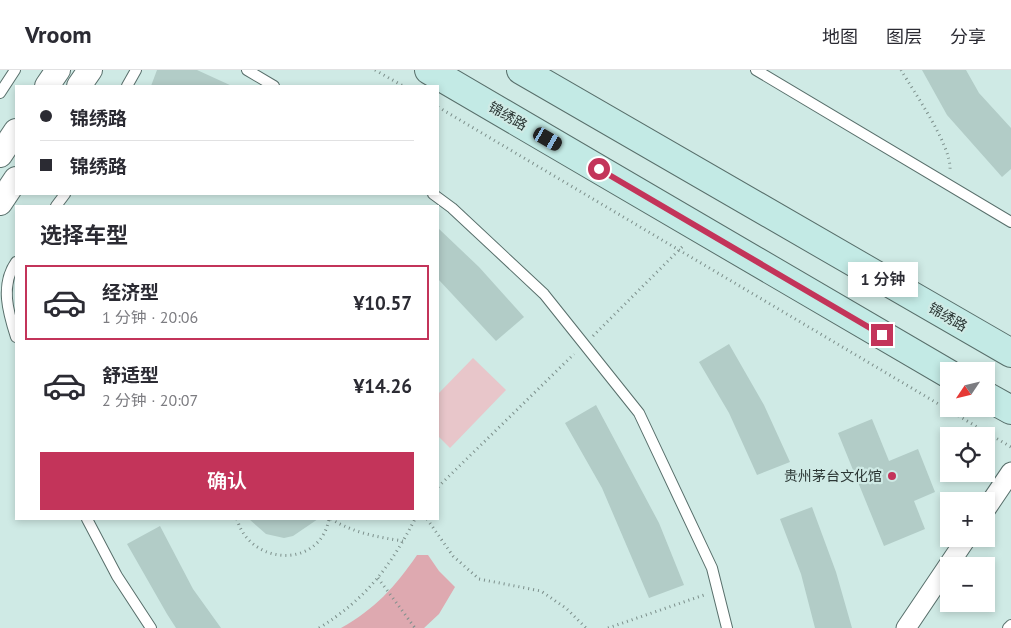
<!DOCTYPE html>
<html lang="zh">
<head>
<meta charset="utf-8">
<style>
  :root { --surface:#fff; --page:#f2f2f3; --text:#2b2b33; --muted:#7c7c81; --line:#e1e1e2; --accent:#c3345a }
  body { margin:0; font-family:"PT Sans","Noto Sans SC",sans-serif; background:var(--page); color:var(--text); height:100vh; display:flex; flex-direction:column; font-size:19px; white-space:nowrap }
  * { box-sizing:border-box; margin:0 }
  p { font-size:16px; color:var(--muted) }
  .icon { flex:none; width:28px; height:28px; fill:none; stroke:currentColor; stroke-width:2; stroke-linecap:round; stroke-linejoin:round }
  .map { position:relative; flex:1; overflow:hidden }
  .side { position:absolute; left:15px; top:135px; width:424px; height:315px; display:flex; flex-direction:column; background:var(--surface); border-radius:0px; box-shadow:0 2px 8px #0003 }
  .side>* { flex:none }
  .hud { position:absolute; left:15px; top:15px; width:424px; height:110px; border-radius:0px; box-shadow:0 2px 8px #0003; display:grid; align-content:center; height:110px; padding:0 25px; background:var(--surface) }
  .needle { width:32px; rotate:235deg }
  .controls { position:absolute; left:940px; top:292px; display:grid; gap:10px }
  .controls a { display:grid; place-items:center; width:55px; height:55px; border-radius:0px; background:var(--surface); box-shadow:0 2px 8px #0003; font-size:25px }
  .end { position:absolute; width:22px; height:22px; margin:-11px; border:6px solid #c3345a; background:#fff; box-shadow:0 0 0 2px #fff }
  .from { border-radius:50% }
  .bubble { position:absolute; height:35px; border-radius:0px; background:var(--surface); box-shadow:0 2px 8px #0003; font-size:16px; font-weight:600; line-height:35px; text-align:center }
  .car { position:absolute; width:15px; height:30px; margin:-15px -8px; border-radius:6px; box-shadow:0 0 4px 1px #0007; background:linear-gradient(#222 24%,#8ab4d8 0 40%,#222 0 76%,#8ab4d8 0 86%,#222 0) }
  .hud b { display:flex; align-items:center; gap:18px; height:48px; font-size:19px }
  .hud b+b { border-top:1px solid var(--line) }
  .hud i { width:12px; height:12px; background:var(--text) }
  ul { padding:0; list-style:none }
  li { display:flex; align-items:center; gap:15px; height:75px; margin:0 10px 8px; padding:0 15px; border:2px solid transparent; border-radius:0px }
  li div { flex:1 }
  li b { display:block; font-size:19px }
  li em { font-style:normal; font-weight:600 }
  li.active { border-color:var(--accent) }
  li>.icon { width:45px; height:45px; stroke-width:1.5 }
  h2 { padding:0 25px; font-size:22px; line-height:60px }
  .action { display:flex; gap:10px; margin-top:auto; padding:10px 25px }
  .action a { flex:1; height:58px; border-radius:0px; background:var(--accent); color:#fff; font-size:20px; font-weight:600; line-height:58px; text-align:center }
  header { display:flex; align-items:center; gap:30px; box-sizing:border-box; height:70px; padding:0 25px; background:var(--surface); border-bottom:1px solid var(--line) }
  header strong { font-size:24px }
  nav { display:flex; gap:28px; margin-inline-start:auto; font-size:18px }
  .map>svg:first-child { display:block }
  .green { fill:#e8c6ca }
  .water { fill:#dea9b0 }
  .building { fill:#b2ccc7 }
  .lines { fill:none; stroke-linecap:round; stroke-linejoin:round }
  .service-casing { stroke:#586f6b; stroke-width:12 }
  .minor-casing { stroke:#586f6b; stroke-width:21 }
  .tertiary-casing { stroke:#586f6b; stroke-width:26 }
  .secondary-casing { stroke:#586f6b; stroke-width:30 }
  .path { stroke:#7c8f8b; stroke-width:3; stroke-dasharray:1 4; stroke-linecap:butt }
  .service { stroke:#fff; stroke-width:10 }
  .minor { stroke:#fff; stroke-width:19 }
  .tertiary { stroke:#fff; stroke-width:24 }
  .secondary { stroke:#c3eae5; stroke-width:28 }
  .route { stroke:#c3345a; stroke-width:6 }
  .poi-dot { fill:#c3345a; stroke:#cfeae5; stroke-width:2 }
  .labels { text-anchor:middle; dominant-baseline:central; stroke-width:4.5; stroke-linejoin:round; paint-order:stroke }
  .street-label { font-size:14px; fill:#2c3735; stroke:#cfeae5 }
  .poi-label { font-size:14px; fill:#2c3735; stroke:#cfeae5; text-anchor:end }
</style>
</head>
<body>
<header>
<strong>Vroom</strong>
<nav><a>地图</a><a>图层</a><a>分享</a></nav>
</header>
<div class="map">
<svg width="1011" height="558" viewBox="0 0 1011 558">
  <rect width="100%" height="100%" fill="#cfeae5"/>
  <!-- green -->
  <path class="green" d="M473 288 506 320 450 378 438 366V324Z"/>
  <!-- water -->
  <path class="water" d="M417 485H428L439 501 455 517 439 544 424 558H341C375 539 395 517 417 485Z"/>
  <!-- building -->
  <g class="building">
    <path d="M157 0H197L232 16H151Z"/>
    <path d="M922 0H966L979 23 1011 58V99L1002 107 947 45Z"/>
    <path d="M438 158 479 197 524 247 496 271 438 209Z"/>
    <path d="M729 274 764 335 790 392 757 405 729 343 699 292Z"/>
    <path d="M596 335 659 453 684 515 649 528 602 418 565 353Z"/>
    <path d="M872 349 889 391 918 379 935 422 914 431 925 459 884 476 838 363Z"/>
    <path d="M812 437 836 502 852 558H815L801 504 780 449Z"/>
    <path d="M249 449H318L293 466 284 468 266 464Z"/>
    <path d="M160 456 193 519 221 558H176L167 544 127 474Z"/>
  </g>
  <g class="lines">
    <defs>
      <g id="service">
        <path d="M247 0 274 16"/>
        <path d="M756 0 1011 152"/>
        <path d="M127 16 136 0"/>
        <path d="M0 23 15 0"/>
        <path d="M433 124 452 138 544 224 639 343 712 498 727 558"/>
        <path d="M56 136 65 124"/>
        <path d="M16 192C0 215 8 242 16 267"/>
        <path d="M87 449 117 506 151 558"/>
        <path d="M1008 558 1011 555"/>
      </g>
      <g id="minor">
        <path d="M986 439 1011 402"/>
        <path d="M906 558 966 469"/>
      </g>
      <g id="tertiary">
        <path d="M47 16 58 0"/>
        <path d="M79 16 90 0"/>
        <path d="M0 85 16 61"/>
        <path d="M0 133 16 109"/>
      </g>
      <g id="secondary">
        <path d="M429 0 949 304"/>
        <path d="M521 0 1011 283"/>
        <path d="M986 326 1011 340"/>
      </g>
    </defs>
    <!-- service casing -->
    <use href="#service" class="service-casing"/>
    <!-- minor casing -->
    <use href="#minor" class="minor-casing"/>
    <!-- tertiary casing -->
    <use href="#tertiary" class="tertiary-casing"/>
    <!-- secondary casing -->
    <use href="#secondary" class="secondary-casing"/>
    <!-- path -->
    <g class="path">
      <path d="M375 0 403 16"/>
      <path d="M901 0C914 22 951 75 950 99"/>
      <path d="M438 37 1011 377"/>
      <path d="M593 266 684 175"/>
      <path d="M438 417 574 284"/>
      <path d="M237 449C250 496 320 499 329 449"/>
      <path d="M331 449C354 463 377 467 403 471"/>
      <path d="M427 449 453 486 479 509 541 521 567 539 586 558"/>
      <path d="M378 508 415 558"/>
      <path d="M319 558C366 529 390 497 415 449"/>
      <path d="M608 558 704 525"/>
    </g>
    <!-- service -->
    <use href="#service" class="service"/>
    <!-- minor -->
    <use href="#minor" class="minor"/>
    <!-- tertiary -->
    <use href="#tertiary" class="tertiary"/>
    <!-- secondary -->
    <use href="#secondary" class="secondary"/>
  </g>
  <g class="lines">
    <!-- route -->
    <path class="route" d="M599 99 882 265"/>
  </g>
  <!-- markers -->
  <circle class="poi-dot" cx="892" cy="406" r="5"/>
  <g class="labels">
    <!-- street labels -->
    <g class="street-label">
      <text transform="translate(508 46) rotate(30)">锦绣路</text>
      <text transform="translate(948 247) rotate(30)">锦绣路</text>
    </g>
    <!-- poi labels -->
    <g class="poi-label">
      <text x="882" y="406">贵州茅台文化馆</text>
    </g>
  </g>
</svg>
<div class="controls">
<a><svg class="needle" viewBox="-14 -14 28 28"><path d="M0-13l5 13h-10z" fill="#e53935"/><path d="M0 13l5-13h-10z" fill="#7c7c81"/></svg></a>
<a><svg class="icon" aria-label="locate" viewBox="0 0 24 24"><circle cx="12" cy="12" r="6"/><path d="M12 2v4M12 18v4M2 12h4M18 12h4"/></svg></a>
<a>+</a>
<a>−</a>
</div>
<i class="end from" style="left:599px;top:99px"></i>
<i class="end" style="left:882px;top:265px"></i>
<div class="bubble" style="left:848px;top:192px;width:70px">1 分钟</div>
<i class="car" style="left:548px;top:69px;rotate:120deg"></i>
<div class="hud">
<b><i class="from"></i>锦绣路</b>
<b><i></i>锦绣路</b>
</div>
<section class="side">
<h2>选择车型</h2>
<ul>
<li class="active"><svg class="icon" aria-label="car" viewBox="0 0 24 24"><path d="M5 17H2v-5l4-1 3-4h7l3 4 3 1v5h-3M9 17h6M6 11h13"/><circle cx="7" cy="17" r="2"/><circle cx="17" cy="17" r="2"/></svg><div><b>经济型</b><p>1 分钟 · 20:06</p></div><em>¥10.57</em></li>
<li><svg class="icon" aria-label="car" viewBox="0 0 24 24"><path d="M5 17H2v-5l4-1 3-4h7l3 4 3 1v5h-3M9 17h6M6 11h13"/><circle cx="7" cy="17" r="2"/><circle cx="17" cy="17" r="2"/></svg><div><b>舒适型</b><p>2 分钟 · 20:07</p></div><em>¥14.26</em></li>
</ul>
<div class="action"><a>确认</a></div>
</section>
</div>
</body>
</html>
